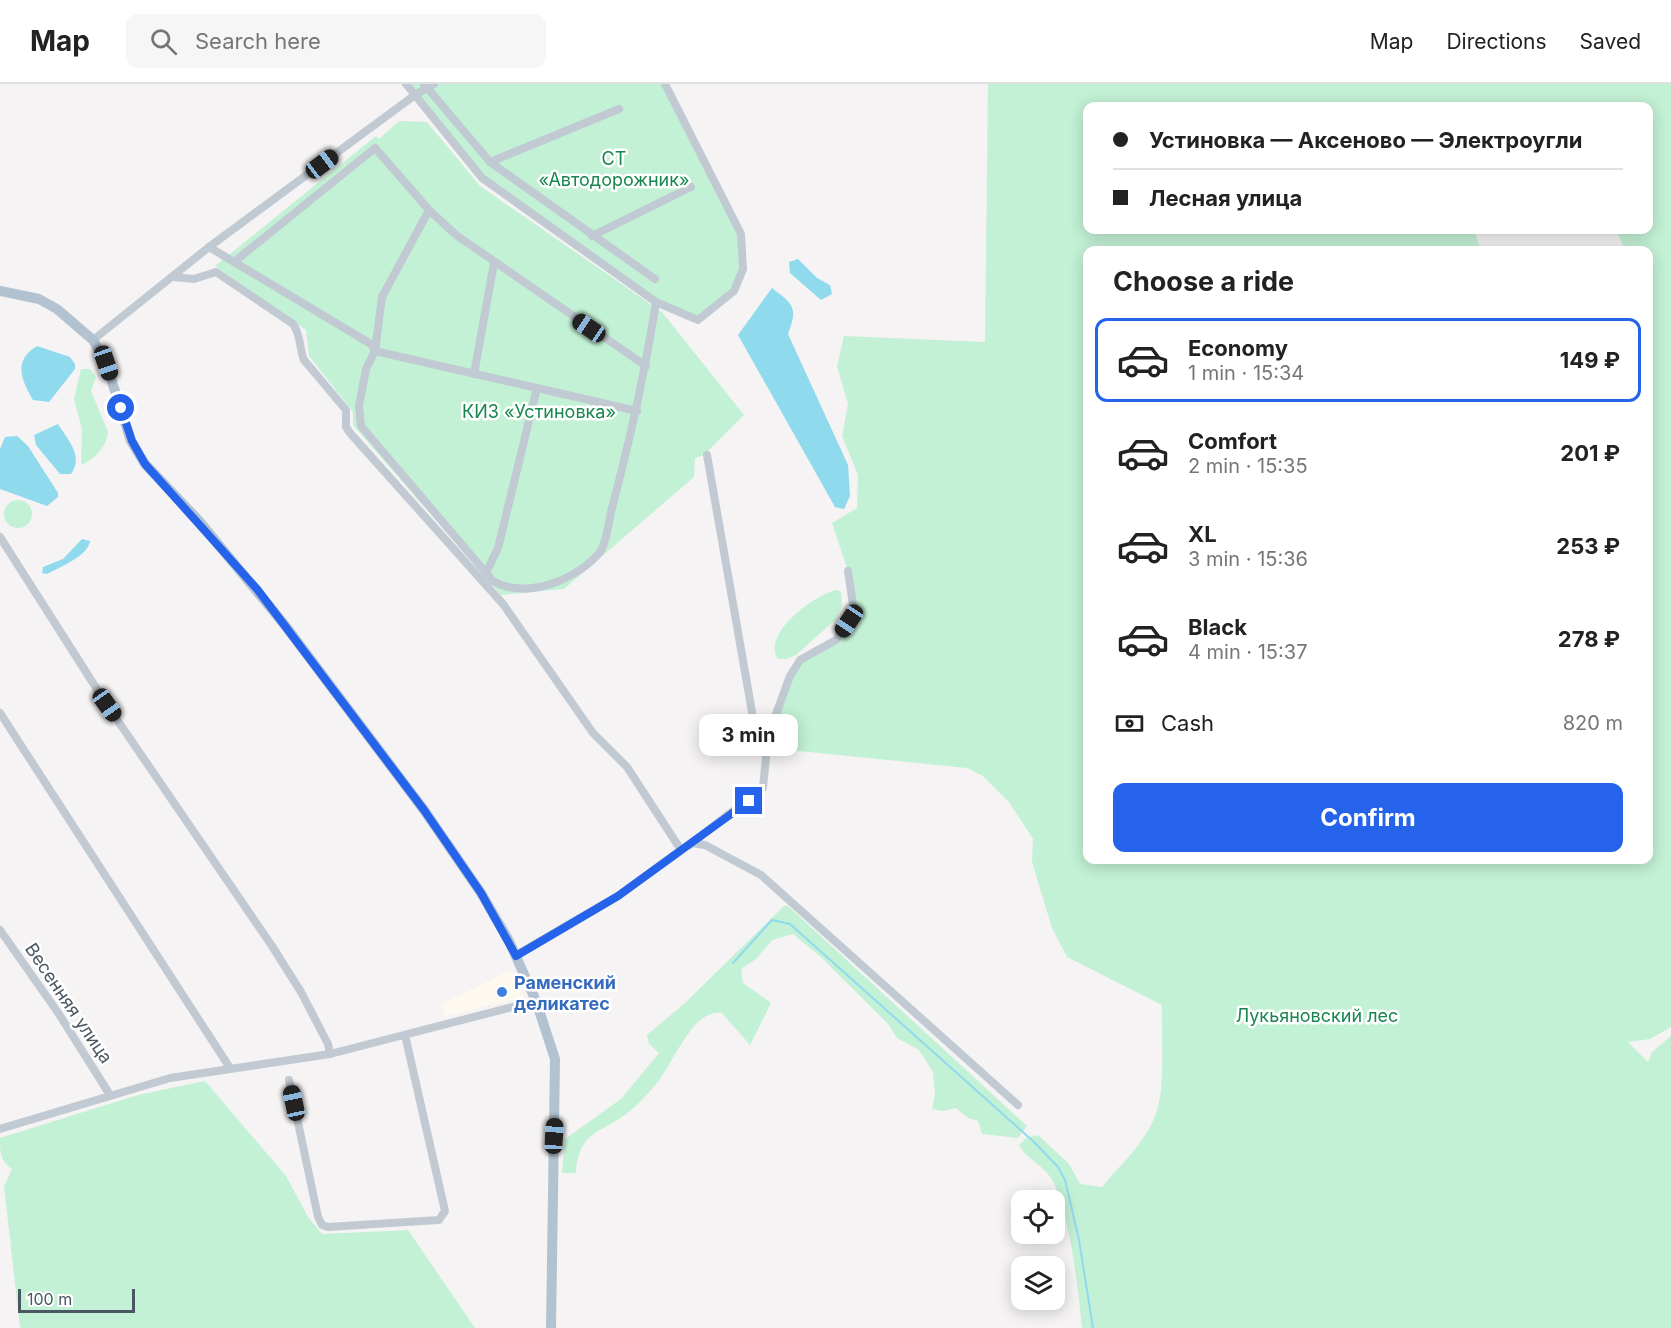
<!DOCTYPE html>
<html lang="en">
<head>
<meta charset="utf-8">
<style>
  :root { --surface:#fff; --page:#f6f6f6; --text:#222; --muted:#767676; --line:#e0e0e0; --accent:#2563eb }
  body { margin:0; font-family:Inter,sans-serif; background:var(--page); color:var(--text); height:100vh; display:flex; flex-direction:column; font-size:22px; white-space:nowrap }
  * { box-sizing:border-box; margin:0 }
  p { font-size:20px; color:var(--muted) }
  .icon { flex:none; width:33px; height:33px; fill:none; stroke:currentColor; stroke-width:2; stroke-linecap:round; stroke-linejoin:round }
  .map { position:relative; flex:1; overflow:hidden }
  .panel { position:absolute; left:1083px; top:162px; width:570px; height:618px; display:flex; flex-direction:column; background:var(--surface); border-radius:12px; box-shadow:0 3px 15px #0003 }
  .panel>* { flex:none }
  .banner { position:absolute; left:1083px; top:18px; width:570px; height:132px; border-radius:12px; box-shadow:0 3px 15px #0003; display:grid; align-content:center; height:132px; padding:0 30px; background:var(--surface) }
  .controls { position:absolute; left:1011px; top:1106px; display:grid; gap:12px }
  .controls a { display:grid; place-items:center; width:54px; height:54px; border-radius:12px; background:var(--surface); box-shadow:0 3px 15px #0003; font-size:30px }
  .scale { position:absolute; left:18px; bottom:15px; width:117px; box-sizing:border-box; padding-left:6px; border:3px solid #4a5661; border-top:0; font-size:16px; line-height:21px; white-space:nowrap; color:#4a5661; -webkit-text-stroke:4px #fff; paint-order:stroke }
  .end { position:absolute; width:27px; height:27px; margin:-14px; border:8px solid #2563eb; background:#fff; box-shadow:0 0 0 3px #fff }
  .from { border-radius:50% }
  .bubble { position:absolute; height:42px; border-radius:12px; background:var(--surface); box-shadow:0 3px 15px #0003; font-size:20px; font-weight:700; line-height:42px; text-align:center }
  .car { position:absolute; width:18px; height:36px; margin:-18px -9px; border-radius:8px; box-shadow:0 0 4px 2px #0007; background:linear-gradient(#222 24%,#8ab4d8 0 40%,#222 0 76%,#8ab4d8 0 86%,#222 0) }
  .banner b { display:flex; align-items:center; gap:21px; height:57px; font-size:22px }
  .banner b+b { border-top:2px solid var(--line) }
  .banner i { width:15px; height:15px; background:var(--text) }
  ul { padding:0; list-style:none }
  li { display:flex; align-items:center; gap:18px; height:84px; margin:0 12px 9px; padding:0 18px; border:3px solid transparent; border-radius:12px }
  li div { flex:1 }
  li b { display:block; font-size:22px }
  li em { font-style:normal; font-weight:700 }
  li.selected { border-color:var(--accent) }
  li>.icon { width:54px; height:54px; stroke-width:1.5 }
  h2 { padding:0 30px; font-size:27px; line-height:72px }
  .pay { display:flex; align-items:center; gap:15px; height:66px; padding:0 30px; font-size:22px }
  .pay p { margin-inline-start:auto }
  .action { display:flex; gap:12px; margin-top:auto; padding:12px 30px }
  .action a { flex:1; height:69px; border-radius:12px; background:var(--accent); color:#fff; font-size:24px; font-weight:700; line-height:69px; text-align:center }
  header { display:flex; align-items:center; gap:36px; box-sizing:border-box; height:84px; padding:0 30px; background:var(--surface); border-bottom:2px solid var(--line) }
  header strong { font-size:28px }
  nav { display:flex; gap:33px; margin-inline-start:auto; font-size:21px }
  .search { width:420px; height:54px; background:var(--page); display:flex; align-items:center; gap:15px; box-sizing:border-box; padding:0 21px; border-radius:12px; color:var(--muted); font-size:22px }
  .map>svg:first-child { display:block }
  .commercial { fill:#fdf9ef }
  .green { fill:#c3f1d5; fill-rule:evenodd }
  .water { fill:#90daee }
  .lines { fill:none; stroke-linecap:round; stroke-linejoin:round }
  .stream { stroke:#90daee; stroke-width:2 }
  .minor { stroke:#c1cad2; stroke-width:8 }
  .major { stroke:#b3c2d1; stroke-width:10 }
  .route { stroke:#2563eb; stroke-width:8 }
  .shop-dot { fill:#3f7fe0; stroke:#fff; stroke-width:2 }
  .labels { text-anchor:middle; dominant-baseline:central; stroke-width:5; stroke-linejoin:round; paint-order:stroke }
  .park-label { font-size:18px; fill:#17864f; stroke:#fff }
  .shop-label { font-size:18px; font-weight:bold; fill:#366cbe; stroke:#fff; text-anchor:start }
  .street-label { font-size:18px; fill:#4a5661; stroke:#fff }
</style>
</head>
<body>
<header>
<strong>Map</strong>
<div class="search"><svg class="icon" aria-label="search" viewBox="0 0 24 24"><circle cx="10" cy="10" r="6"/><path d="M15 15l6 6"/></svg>Search here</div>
<nav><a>Map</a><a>Directions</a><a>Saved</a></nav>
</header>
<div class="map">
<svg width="1671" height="1244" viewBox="0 0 1671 1244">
  <rect width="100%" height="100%" fill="#f5f3f3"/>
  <!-- commercial -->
  <path class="commercial" d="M511 886 523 913 446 932 442 920Z"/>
  <!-- green -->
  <g class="green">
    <path d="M406 0H664L741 150 743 185 734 207 698 236 656 218 482 94Z"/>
    <path d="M988 0H1671V943L1650 955 1628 958 1648 978 1652 968 1671 952V1244H1082C1078 1205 1070 1127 1051 1094 1043 1081 1025 1074 1019 1061L1026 1054 1038 1051 1069 1080 1080 1100 1102 1103C1120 1081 1145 1059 1155 1032 1166 1007 1161 950 1162 921L1067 873 1052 844 1032 778 1033 755 1009 718 983 692 967 684 779 665 768 652 800 576 836 556 853 521 848 487 832 439 857 424 858 391 842 352 848 320 837 282 844 252 985 258ZM1088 22H1648V146H1616L1625 166H1648V776H1088V166H1481L1474 146H1088Z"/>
    <path d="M399 37 427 38 480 102 662 228 744 331 704 371 695 374 694 393 564 505 501 511 353 341V328L309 272 306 246 215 182 376 52 379 55Z"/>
    <path d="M81 285H90L96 293 91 307 108 348C107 362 94 376 81 381L82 345 74 315Z"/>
    <circle cx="18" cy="430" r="14"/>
    <path d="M837 506 841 508 842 522 836 535 796 571 787 575H778C760 550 817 509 837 506Z"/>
    <path d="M784 822H788L1027 1042 1018 1054 982 1050 978 1037 968 1034 956 1024 943 1027 932 1025 935 1011 933 988 919 966 897 954 888 940 821 873 793 850 772 856 756 875 741 885 743 899 771 919 750 961 722 929C692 924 673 981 656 1000 648 1009 640 1019 630 1027 602 1050 579 1045 576 1089H562L565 1055 621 1015 659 969 649 960 647 951 685 919Z"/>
    <path d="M205 997 286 1092 308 1133 322 1150 408 1146 475 1244H20L4 1102 12 1085C0 1077 0 1068 0 1054L138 1011Z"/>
  </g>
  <!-- water -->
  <g class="water">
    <path d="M798 175 817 194 830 201 832 210 821 216 790 189 789 178Z"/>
    <path d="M772 204C794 221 798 223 788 250L848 381 850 412 844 425 835 423 738 251Z"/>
    <path d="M37 262 70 273 75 280V285L49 318 33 316C21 296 13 276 37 262Z"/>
    <path d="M58 340C68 356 84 372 71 390H60L36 361 34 351Z"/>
    <path d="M17 352 28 362 58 409V413L47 422 0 405V365L5 353Z"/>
    <path d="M82 455 90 457C88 472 60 483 47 490L42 489 43 483 63 475Z"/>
  </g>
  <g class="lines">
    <!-- stream -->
    <path class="stream" d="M733 879 772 836 790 840 1034 1058 1058 1083 1065 1096 1079 1156 1093 1244"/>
    <!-- minor -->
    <g class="minor">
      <path d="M406 0 415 11 434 0"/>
      <path d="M424 0 490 78 655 195"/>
      <path d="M490 78 619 25"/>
      <path d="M429 126 382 213 375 267 366 285 359 322 361 342 493 497C526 516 577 496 600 468 607 458 609 436 612 424 630 356 645 288 656 218"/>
      <path d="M592 152 691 103"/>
      <path d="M209 163 371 260 375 267 637 327"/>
      <path d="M234 178 375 64 429 126 456 151 646 282"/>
      <path d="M173 193 194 195 216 188 293 240C301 251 299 263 304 276L346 326V343L350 349 503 520 593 649 627 683 681 766 618 812 516 871"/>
      <path d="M93 256 209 163 415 11 482 94 656 218 698 236 734 207 743 185 741 150 665 0"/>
      <path d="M474 290 494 179"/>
      <path d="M707 371 755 645 766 666"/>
      <path d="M0 453 107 621 272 862 301 908 328 960 330 970"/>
      <path d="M486 489 498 464 537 304"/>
      <path d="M0 629 230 984"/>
      <path d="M691 759 705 761 761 791 1018 1021"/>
      <path d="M689 761 763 704 768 652 790 592 800 576 836 556 849 537 853 521 848 487"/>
      <path d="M0 846 59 930 110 1011"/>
      <path d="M289 996 318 1133 322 1141 328 1143 439 1136 445 1127 405 951"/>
      <path d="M0 1045 170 994 330 970 536 917"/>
    </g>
    <!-- major -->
    <path class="major" d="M0 207 39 215 57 225 93 256 106 279 131 357 145 380 199 437 284 540 424 726 481 809 509 857 536 917 555 975 551 1244"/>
  </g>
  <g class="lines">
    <!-- route -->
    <path class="route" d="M121 324 132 357 145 380 257 505 424 726 481 809 516 872 618 812 749 717"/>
  </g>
  <!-- markers -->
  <circle class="shop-dot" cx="502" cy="908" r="6"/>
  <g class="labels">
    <!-- park labels -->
    <g class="park-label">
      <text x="614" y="74">СТ<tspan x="614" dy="21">«Автодорожник»</tspan></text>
      <text x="539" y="327">КИЗ «Устиновка»</text>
      <text x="1317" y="931">Лукьяновский лес</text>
    </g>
    <!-- shop labels -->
    <g class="shop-label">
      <text x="514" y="898">Раменский<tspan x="514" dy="21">деликатес</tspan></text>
    </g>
    <!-- street labels -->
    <g class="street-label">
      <text transform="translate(69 919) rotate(56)">Весенняя улица</text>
    </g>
  </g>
</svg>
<div class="controls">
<a><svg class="icon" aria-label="locate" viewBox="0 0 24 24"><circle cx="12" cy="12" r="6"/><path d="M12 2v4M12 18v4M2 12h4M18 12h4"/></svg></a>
<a><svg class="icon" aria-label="layers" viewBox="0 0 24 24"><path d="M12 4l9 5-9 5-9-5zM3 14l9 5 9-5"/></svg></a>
</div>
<div class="scale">100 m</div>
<i class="end from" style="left:121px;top:324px"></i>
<i class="end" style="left:749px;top:717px"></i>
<div class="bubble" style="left:699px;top:630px;width:99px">3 min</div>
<i class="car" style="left:322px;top:80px;rotate:53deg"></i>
<i class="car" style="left:589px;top:244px;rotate:304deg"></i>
<i class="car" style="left:106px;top:279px;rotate:161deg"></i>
<i class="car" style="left:849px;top:537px;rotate:214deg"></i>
<i class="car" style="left:107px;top:621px;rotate:145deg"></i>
<i class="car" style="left:294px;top:1019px;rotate:348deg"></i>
<i class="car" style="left:554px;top:1052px;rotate:3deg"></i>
<div class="banner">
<b><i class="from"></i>Устиновка — Аксеново — Электроугли</b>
<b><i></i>Лесная улица</b>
</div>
<section class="panel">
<h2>Choose a ride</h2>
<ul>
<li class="selected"><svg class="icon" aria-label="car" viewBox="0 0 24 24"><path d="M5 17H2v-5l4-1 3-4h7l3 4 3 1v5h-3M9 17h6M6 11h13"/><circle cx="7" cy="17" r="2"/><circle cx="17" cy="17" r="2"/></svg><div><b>Economy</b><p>1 min · 15:34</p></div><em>149 ₽</em></li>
<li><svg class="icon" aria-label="car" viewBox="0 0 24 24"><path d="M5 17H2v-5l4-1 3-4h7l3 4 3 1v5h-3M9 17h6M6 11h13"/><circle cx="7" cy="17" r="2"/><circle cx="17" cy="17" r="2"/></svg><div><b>Comfort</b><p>2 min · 15:35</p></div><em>201 ₽</em></li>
<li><svg class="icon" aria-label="car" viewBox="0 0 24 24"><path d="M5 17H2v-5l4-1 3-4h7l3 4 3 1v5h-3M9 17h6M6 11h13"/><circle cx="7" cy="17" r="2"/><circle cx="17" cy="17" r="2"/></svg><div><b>XL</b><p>3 min · 15:36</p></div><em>253 ₽</em></li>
<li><svg class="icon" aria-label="car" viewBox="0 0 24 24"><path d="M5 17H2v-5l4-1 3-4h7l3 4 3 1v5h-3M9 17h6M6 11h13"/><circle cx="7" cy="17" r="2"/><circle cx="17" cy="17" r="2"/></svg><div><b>Black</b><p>4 min · 15:37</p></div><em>278 ₽</em></li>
</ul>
<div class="pay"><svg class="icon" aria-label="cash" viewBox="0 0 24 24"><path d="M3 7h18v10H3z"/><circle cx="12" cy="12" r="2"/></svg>Cash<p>820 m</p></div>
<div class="action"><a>Confirm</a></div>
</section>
</div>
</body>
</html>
